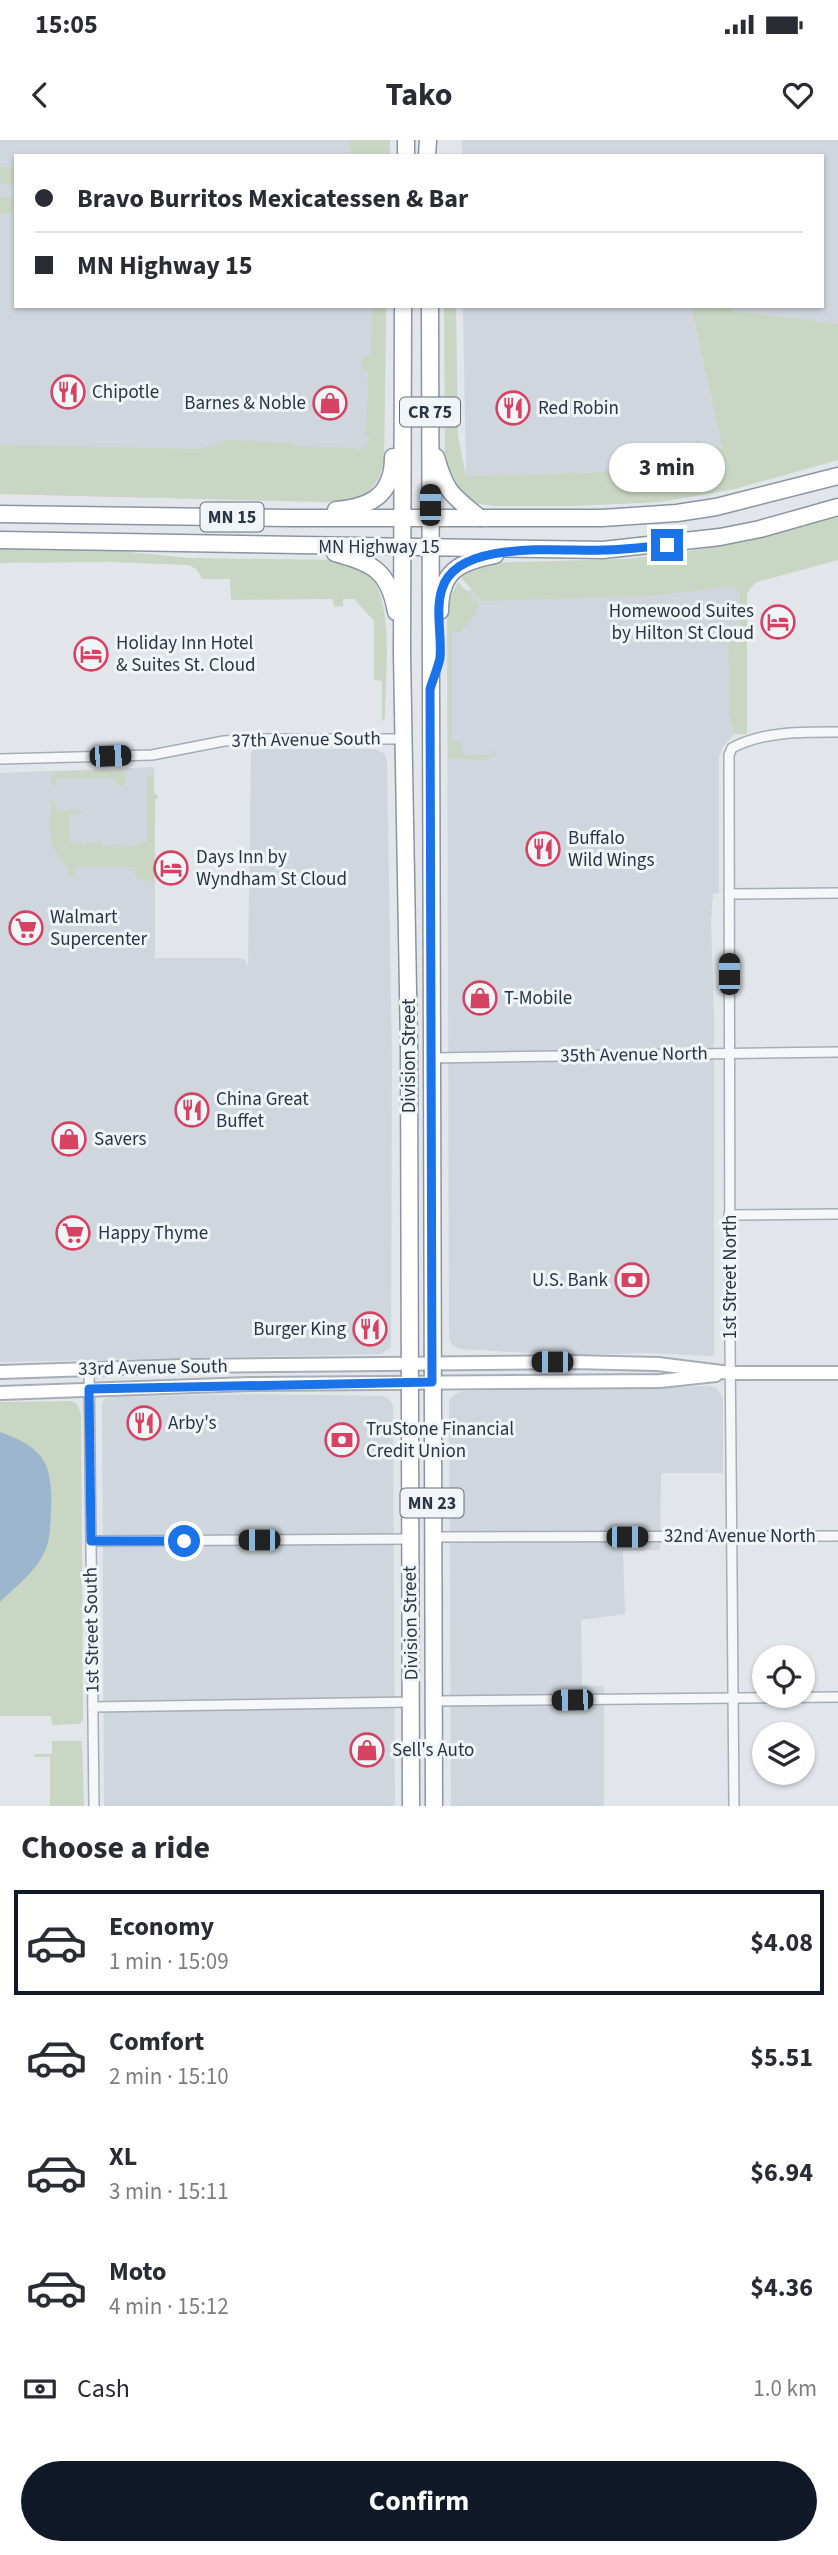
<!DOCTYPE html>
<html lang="en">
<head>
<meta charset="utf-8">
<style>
  :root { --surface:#fff; --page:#f7f7f7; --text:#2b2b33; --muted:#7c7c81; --line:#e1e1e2; --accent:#111827 }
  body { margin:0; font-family:"Source Sans 3",sans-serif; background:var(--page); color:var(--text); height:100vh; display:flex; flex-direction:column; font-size:26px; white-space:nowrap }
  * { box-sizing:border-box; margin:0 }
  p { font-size:23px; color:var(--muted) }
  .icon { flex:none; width:38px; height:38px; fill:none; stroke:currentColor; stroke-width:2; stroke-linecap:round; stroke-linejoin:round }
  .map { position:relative; height:1666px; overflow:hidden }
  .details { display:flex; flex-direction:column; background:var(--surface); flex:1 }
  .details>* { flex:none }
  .banner { position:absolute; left:14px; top:14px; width:810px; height:154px; border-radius:0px; box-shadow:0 2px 5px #0004; display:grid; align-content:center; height:154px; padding:0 21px; background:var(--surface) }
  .controls { position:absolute; left:752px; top:1505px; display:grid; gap:14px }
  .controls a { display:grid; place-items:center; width:63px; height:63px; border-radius:50%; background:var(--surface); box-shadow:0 2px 5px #0004; font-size:35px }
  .end { position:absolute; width:32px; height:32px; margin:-16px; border:9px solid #1a73e8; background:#fff; box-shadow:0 0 0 4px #fff }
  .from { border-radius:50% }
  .bubble { position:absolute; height:49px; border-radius:24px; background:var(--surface); box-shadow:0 2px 5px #0004; font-size:23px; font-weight:700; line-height:49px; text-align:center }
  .car { position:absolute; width:21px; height:42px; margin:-21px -10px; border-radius:9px; box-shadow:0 0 5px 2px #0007; background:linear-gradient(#222 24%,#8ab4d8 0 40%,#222 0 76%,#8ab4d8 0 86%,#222 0) }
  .banner b { display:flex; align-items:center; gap:24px; height:66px; font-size:26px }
  .banner b+b { border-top:2px solid var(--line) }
  .banner i { width:18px; height:18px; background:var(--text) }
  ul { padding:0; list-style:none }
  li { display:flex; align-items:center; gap:21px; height:105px; margin:0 14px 10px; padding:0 7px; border:4px solid transparent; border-radius:0px }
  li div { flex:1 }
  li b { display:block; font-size:26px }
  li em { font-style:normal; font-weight:700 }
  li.selected { border-color:var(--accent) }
  li>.icon { width:63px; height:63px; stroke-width:1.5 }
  h2 { padding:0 21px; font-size:32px; line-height:84px }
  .pay { display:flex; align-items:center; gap:18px; height:77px; padding:0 21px; font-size:26px }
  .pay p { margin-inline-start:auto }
  .button { display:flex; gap:14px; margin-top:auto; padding:14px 21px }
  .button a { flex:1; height:80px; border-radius:42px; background:var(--accent); color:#fff; font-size:28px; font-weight:700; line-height:80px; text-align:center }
  .status { display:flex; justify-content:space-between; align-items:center; height:49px; padding:0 35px; background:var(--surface); direction:ltr }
  .status svg { height:19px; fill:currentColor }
  header { display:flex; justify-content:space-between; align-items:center; height:91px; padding:0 21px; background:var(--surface); font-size:32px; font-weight:700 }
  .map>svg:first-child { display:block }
  .built { fill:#d0d6dd }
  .green { fill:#c9d6c3 }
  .water { fill:#9cb7cd }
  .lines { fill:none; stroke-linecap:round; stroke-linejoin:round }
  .street-casing { stroke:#a7adb6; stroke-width:12 }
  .secondary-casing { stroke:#a7adb6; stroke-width:16 }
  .highway-casing { stroke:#8995a3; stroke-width:19 }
  .street { stroke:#f5f7f9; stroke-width:9 }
  .secondary { stroke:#fff; stroke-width:12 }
  .highway { stroke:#fff; stroke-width:16 }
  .route { stroke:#1a73e8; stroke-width:9 }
  .labels { text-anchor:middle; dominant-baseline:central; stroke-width:6; stroke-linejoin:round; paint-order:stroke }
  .shield { fill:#f2f5f8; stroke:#656f7a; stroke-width:2 }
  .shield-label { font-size:18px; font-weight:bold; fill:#293544 }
  .poi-label { font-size:19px; fill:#293544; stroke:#f2f5f8; text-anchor:start }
  .street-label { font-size:19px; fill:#293544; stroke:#f2f5f8 }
</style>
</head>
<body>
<div class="status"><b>15:05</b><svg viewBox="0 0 49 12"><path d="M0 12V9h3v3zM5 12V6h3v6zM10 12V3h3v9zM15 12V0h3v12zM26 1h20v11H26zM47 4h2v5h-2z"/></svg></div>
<header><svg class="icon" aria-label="back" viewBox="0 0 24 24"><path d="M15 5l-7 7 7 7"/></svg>Tako<svg class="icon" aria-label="heart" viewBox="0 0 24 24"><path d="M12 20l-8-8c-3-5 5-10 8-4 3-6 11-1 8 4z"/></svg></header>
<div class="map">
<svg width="838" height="1666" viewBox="0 0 838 1666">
  <rect width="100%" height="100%" fill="#e2e6eb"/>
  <!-- built -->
  <g class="built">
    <path d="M0 0H390V16H16V166H386L384 320 379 338 369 352 371 353 325 362 0 354Z"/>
    <path d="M462 0H838V184L732 171 733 166H822V16H462Z"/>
    <path d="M463 166H691L726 319 644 331 466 336Z"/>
    <path d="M740 434V502L728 503 729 577 734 594 722 608 719 616V753L713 754 711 781 714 877V1215L710 1216 648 1213 568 1215 459 1209 452 1205 449 1197 447 476 452 451Z"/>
    <path d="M259 609H375L385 614 387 622 392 920 391 1207 381 1214 0 1222V633L154 627V653L158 659H155V818H239L245 820 248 827 251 614 253 610Z"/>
    <path d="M711 1246 716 1248 723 1257V1333H661L660 1410 623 1411 625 1474 581 1480 582 1546H604V1666H451L449 1260 457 1253 464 1251Z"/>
    <path d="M257 1254 382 1256 388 1258 393 1265 395 1666H104L102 1263 104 1259 113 1257Z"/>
  </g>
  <!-- green -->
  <g class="green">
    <path d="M349 0H390V16H351Z"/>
    <path d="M0 27H16V46L0 42Z"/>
    <path d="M0 57 16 59V73L0 74Z"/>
    <path d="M372 166H386L384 320 379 338 369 352 371 353 355 360 325 362 0 354V305L201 309 227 300 292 303V306L355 308V310H361L368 304 370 296H366L368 231 362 230V216H371Z"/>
    <path d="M444 166H456L458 295 466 336 644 331 699 324 686 301 706 323 714 321 694 299 723 309 691 166H733V171L838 184V320L735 349 661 362 574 366H494L474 363 466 359 450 338 445 313Z"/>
    <path d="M838 376V420L761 441 755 443 747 453V594H734L729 577 728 502H740V452L733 446 648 456 482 461 461 438 463 436 460 434 484 423 623 419 667 415 744 401Z"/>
    <path d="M0 407 99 409 189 418 341 420 375 434 372 438C394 467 385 540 385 578L382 582V541L374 540V481L354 459H343V466L334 467 333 459 231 460 230 439H202L197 430 189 425 109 422 0 423Z"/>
    <path d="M458 442 479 464C475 476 468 483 460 492H452V601H462V615H491L494 607V616L486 620 448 618 447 476 449 460Z"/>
    <path d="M123 630 126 641 123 646 116 645 115 638H56L55 646H51V636L55 632Z"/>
    <path d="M147 635H154V653L158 656V659H155L154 743 135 737V727H76L75 736 70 737C68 722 61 721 55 710 48 699 50 675 52 661L55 662 56 671 81 670 82 673 69 675 70 703H82L84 708 86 703 100 702 101 707 121 704V707L138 706 139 703 147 702Z"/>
    <path d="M72 1261 77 1264 81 1274 83 1580 80 1584 52 1585 51 1576H0V1262Z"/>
    <path d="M52 1601H82L84 1666H50V1617H33L35 1614H52Z"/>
  </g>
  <!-- water -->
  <path class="water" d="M0 1292C45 1308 53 1324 51 1370 50 1384 51 1400 44 1413 35 1432 15 1447 0 1462Z"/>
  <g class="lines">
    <defs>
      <g id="street">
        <path d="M0 619 152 615 224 601 253 599H402"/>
        <path d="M729 754 838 753"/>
        <path d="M431 918 838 912"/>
        <path d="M729 1075 838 1074"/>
        <path d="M89 1229 94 1666"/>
        <path d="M432 1397 838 1396"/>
        <path d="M91 1401 410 1399"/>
        <path d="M434 1561 838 1557"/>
        <path d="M93 1567 411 1562"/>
        <path d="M734 1666 730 1201 729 615 732 608C764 591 803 592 838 592"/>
      </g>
      <g id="secondary">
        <path d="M0 1232 183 1226 572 1222 658 1224 730 1233H838"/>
        <path d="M0 1253 250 1244 660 1241 716 1235"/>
      </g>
      <g id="highway">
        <path d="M406 16V0"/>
        <path d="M427 16 428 0"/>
        <path d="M403 166 402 514 409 906 411 1666"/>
        <path d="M430 166 434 1666"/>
        <path d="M436 317C446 353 452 355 480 378"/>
        <path d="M336 370C371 367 393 355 393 317"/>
        <path d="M0 374 290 378H602L677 373 716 367 838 336"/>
        <path d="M0 400 603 410 720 397 760 389 838 367"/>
        <path d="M335 413C373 423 389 431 396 472"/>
        <path d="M440 471C440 430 460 422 495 415"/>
      </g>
    </defs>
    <!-- street casing -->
    <use href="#street" class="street-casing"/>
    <!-- secondary casing -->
    <use href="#secondary" class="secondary-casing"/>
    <!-- highway casing -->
    <use href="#highway" class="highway-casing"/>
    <!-- street -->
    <use href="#street" class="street"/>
    <!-- secondary -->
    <use href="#secondary" class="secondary"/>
    <!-- highway -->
    <use href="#highway" class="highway"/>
  </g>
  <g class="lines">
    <!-- route -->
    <path class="route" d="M184 1401H91L89 1249 432 1242 430 549C433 539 438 528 440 518 442 495 435 471 442 449 457 398 563 412 603 410 625 410 646 407 667 405"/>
  </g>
  <!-- icons -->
  <defs>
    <symbol id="restaurant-ring" viewBox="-11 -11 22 22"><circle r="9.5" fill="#f2f5f8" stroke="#d64262" stroke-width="1.5"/><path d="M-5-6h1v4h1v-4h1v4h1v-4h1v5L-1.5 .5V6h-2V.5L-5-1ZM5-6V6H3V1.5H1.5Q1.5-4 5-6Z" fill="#d64262"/></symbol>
    <symbol id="shop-ring" viewBox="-11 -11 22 22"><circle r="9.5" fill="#f2f5f8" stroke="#d64262" stroke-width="1.5"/><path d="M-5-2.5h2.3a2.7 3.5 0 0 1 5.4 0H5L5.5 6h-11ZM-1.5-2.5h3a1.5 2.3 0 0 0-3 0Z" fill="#d64262"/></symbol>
    <symbol id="hotel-ring" viewBox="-11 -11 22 22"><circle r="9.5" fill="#f2f5f8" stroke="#d64262" stroke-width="1.5"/><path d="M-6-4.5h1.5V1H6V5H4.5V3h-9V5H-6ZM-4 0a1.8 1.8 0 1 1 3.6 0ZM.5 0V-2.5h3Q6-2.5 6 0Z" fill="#d64262"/></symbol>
    <symbol id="supermarket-ring" viewBox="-11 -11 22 22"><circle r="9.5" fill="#f2f5f8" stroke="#d64262" stroke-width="1.5"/><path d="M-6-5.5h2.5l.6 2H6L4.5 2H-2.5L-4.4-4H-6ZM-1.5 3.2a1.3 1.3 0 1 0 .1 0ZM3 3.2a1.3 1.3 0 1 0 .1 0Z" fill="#d64262"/></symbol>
    <symbol id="bank-ring" viewBox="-11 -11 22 22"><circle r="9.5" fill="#f2f5f8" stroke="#d64262" stroke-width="1.5"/><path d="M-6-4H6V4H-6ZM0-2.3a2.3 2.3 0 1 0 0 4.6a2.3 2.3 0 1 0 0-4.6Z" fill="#d64262"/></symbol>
  </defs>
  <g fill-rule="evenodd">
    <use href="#restaurant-ring" x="49" y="233" width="38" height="38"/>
    <use href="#shop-ring" x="311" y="244" width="38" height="38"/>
    <use href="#restaurant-ring" x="494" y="249" width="38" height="38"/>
    <use href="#hotel-ring" x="759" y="463" width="38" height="38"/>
    <use href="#hotel-ring" x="72" y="495" width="38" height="38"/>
    <use href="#restaurant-ring" x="524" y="690" width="38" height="38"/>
    <use href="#hotel-ring" x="152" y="709" width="38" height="38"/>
    <use href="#supermarket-ring" x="7" y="769" width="38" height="38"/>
    <use href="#shop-ring" x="461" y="839" width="38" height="38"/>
    <use href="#restaurant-ring" x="173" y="951" width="38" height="38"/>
    <use href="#shop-ring" x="50" y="980" width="38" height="38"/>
    <use href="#supermarket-ring" x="54" y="1074" width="38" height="38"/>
    <use href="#bank-ring" x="613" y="1121" width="38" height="38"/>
    <use href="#restaurant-ring" x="351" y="1170" width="38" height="38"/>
    <use href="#restaurant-ring" x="125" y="1264" width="38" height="38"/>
    <use href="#bank-ring" x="323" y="1281" width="38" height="38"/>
    <use href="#shop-ring" x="348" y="1591" width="38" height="38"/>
  </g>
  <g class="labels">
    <!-- shield labels -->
    <g class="shield">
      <rect x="400" y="257.5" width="60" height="29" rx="5"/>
      <rect x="200.5" y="362.5" width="63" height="29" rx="5"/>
      <rect x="400.5" y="1348.5" width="63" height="29" rx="5"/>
    </g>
    <g class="shield-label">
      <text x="430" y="272">CR 75</text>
      <text x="232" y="377">MN 15</text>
      <text x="432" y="1363">MN 23</text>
    </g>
    <!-- poi labels -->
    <g class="poi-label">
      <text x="92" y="252">Chipotle</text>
      <text x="306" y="263" text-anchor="end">Barnes &amp; Noble</text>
      <text x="538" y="268">Red Robin</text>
      <text x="754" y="471" text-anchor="end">Homewood Suites<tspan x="754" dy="22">by Hilton St Cloud</tspan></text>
      <text x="116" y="503">Holiday Inn Hotel<tspan x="116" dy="22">&amp; Suites St. Cloud</tspan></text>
      <text x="568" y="698">Buffalo<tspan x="568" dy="22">Wild Wings</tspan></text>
      <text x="196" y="717">Days Inn by<tspan x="196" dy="22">Wyndham St Cloud</tspan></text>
      <text x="50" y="777">Walmart<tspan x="50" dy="22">Supercenter</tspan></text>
      <text x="504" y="858">T-Mobile</text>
      <text x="216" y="959">China Great<tspan x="216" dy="22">Buffet</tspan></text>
      <text x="94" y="999">Savers</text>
      <text x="98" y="1093">Happy Thyme</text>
      <text x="608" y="1140" text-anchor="end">U.S. Bank</text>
      <text x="346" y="1189" text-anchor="end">Burger King</text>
      <text x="168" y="1283">Arby's</text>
      <text x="366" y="1289">TruStone Financial<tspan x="366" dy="22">Credit Union</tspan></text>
      <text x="392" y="1610">Sell's Auto</text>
    </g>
    <!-- street labels -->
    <g class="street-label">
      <text x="379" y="407">MN Highway 15</text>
      <text transform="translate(306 600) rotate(-1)">37th Avenue South</text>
      <text transform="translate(634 915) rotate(-1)">35th Avenue North</text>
      <text transform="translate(409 916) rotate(-90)">Division Street</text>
      <text transform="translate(730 1137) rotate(-90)">1st Street North</text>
      <text transform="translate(153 1228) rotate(-1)">33rd Avenue South</text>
      <text x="740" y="1396">32nd Avenue North</text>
      <text transform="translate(411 1483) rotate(-91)">Division Street</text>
      <text transform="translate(92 1490) rotate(-91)">1st Street South</text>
    </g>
  </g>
</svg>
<div class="controls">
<a><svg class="icon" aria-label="locate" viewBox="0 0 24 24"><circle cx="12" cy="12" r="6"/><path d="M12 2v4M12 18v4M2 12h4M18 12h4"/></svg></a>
<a><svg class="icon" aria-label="layers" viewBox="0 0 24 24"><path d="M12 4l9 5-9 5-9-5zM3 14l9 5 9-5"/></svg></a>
</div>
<i class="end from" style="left:184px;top:1401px"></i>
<i class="end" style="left:667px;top:405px"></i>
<div class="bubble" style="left:609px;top:303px;width:116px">3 min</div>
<i class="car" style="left:430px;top:365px;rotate:0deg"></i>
<i class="car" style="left:110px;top:616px;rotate:88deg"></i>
<i class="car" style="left:729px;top:834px;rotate:0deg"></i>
<i class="car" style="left:552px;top:1222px;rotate:270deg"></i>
<i class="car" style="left:627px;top:1397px;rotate:90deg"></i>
<i class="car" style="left:259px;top:1400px;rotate:270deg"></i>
<i class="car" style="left:572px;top:1560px;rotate:269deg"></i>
<div class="banner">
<b><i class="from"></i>Bravo Burritos Mexicatessen &amp; Bar</b>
<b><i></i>MN Highway 15</b>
</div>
</div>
<section class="details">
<h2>Choose a ride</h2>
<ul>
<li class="selected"><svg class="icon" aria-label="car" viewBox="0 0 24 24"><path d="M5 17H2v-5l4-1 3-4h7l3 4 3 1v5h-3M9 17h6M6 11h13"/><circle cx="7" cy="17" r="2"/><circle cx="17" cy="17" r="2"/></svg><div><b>Economy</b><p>1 min · 15:09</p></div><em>$4.08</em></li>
<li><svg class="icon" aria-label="car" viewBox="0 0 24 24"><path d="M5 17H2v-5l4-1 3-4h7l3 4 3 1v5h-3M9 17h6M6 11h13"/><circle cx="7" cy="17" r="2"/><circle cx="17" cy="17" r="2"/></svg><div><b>Comfort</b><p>2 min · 15:10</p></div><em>$5.51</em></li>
<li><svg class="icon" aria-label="car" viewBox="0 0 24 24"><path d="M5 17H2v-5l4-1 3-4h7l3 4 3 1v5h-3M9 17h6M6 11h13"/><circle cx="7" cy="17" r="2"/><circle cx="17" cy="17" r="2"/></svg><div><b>XL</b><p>3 min · 15:11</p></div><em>$6.94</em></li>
<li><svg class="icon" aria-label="car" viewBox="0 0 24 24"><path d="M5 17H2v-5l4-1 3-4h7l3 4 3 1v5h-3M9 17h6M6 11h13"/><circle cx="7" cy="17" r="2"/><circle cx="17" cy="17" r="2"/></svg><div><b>Moto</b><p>4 min · 15:12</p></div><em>$4.36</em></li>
</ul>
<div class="pay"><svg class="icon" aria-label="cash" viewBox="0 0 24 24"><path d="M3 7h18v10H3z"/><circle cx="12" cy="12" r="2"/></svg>Cash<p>1.0 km</p></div>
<div class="button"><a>Confirm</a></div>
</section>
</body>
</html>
